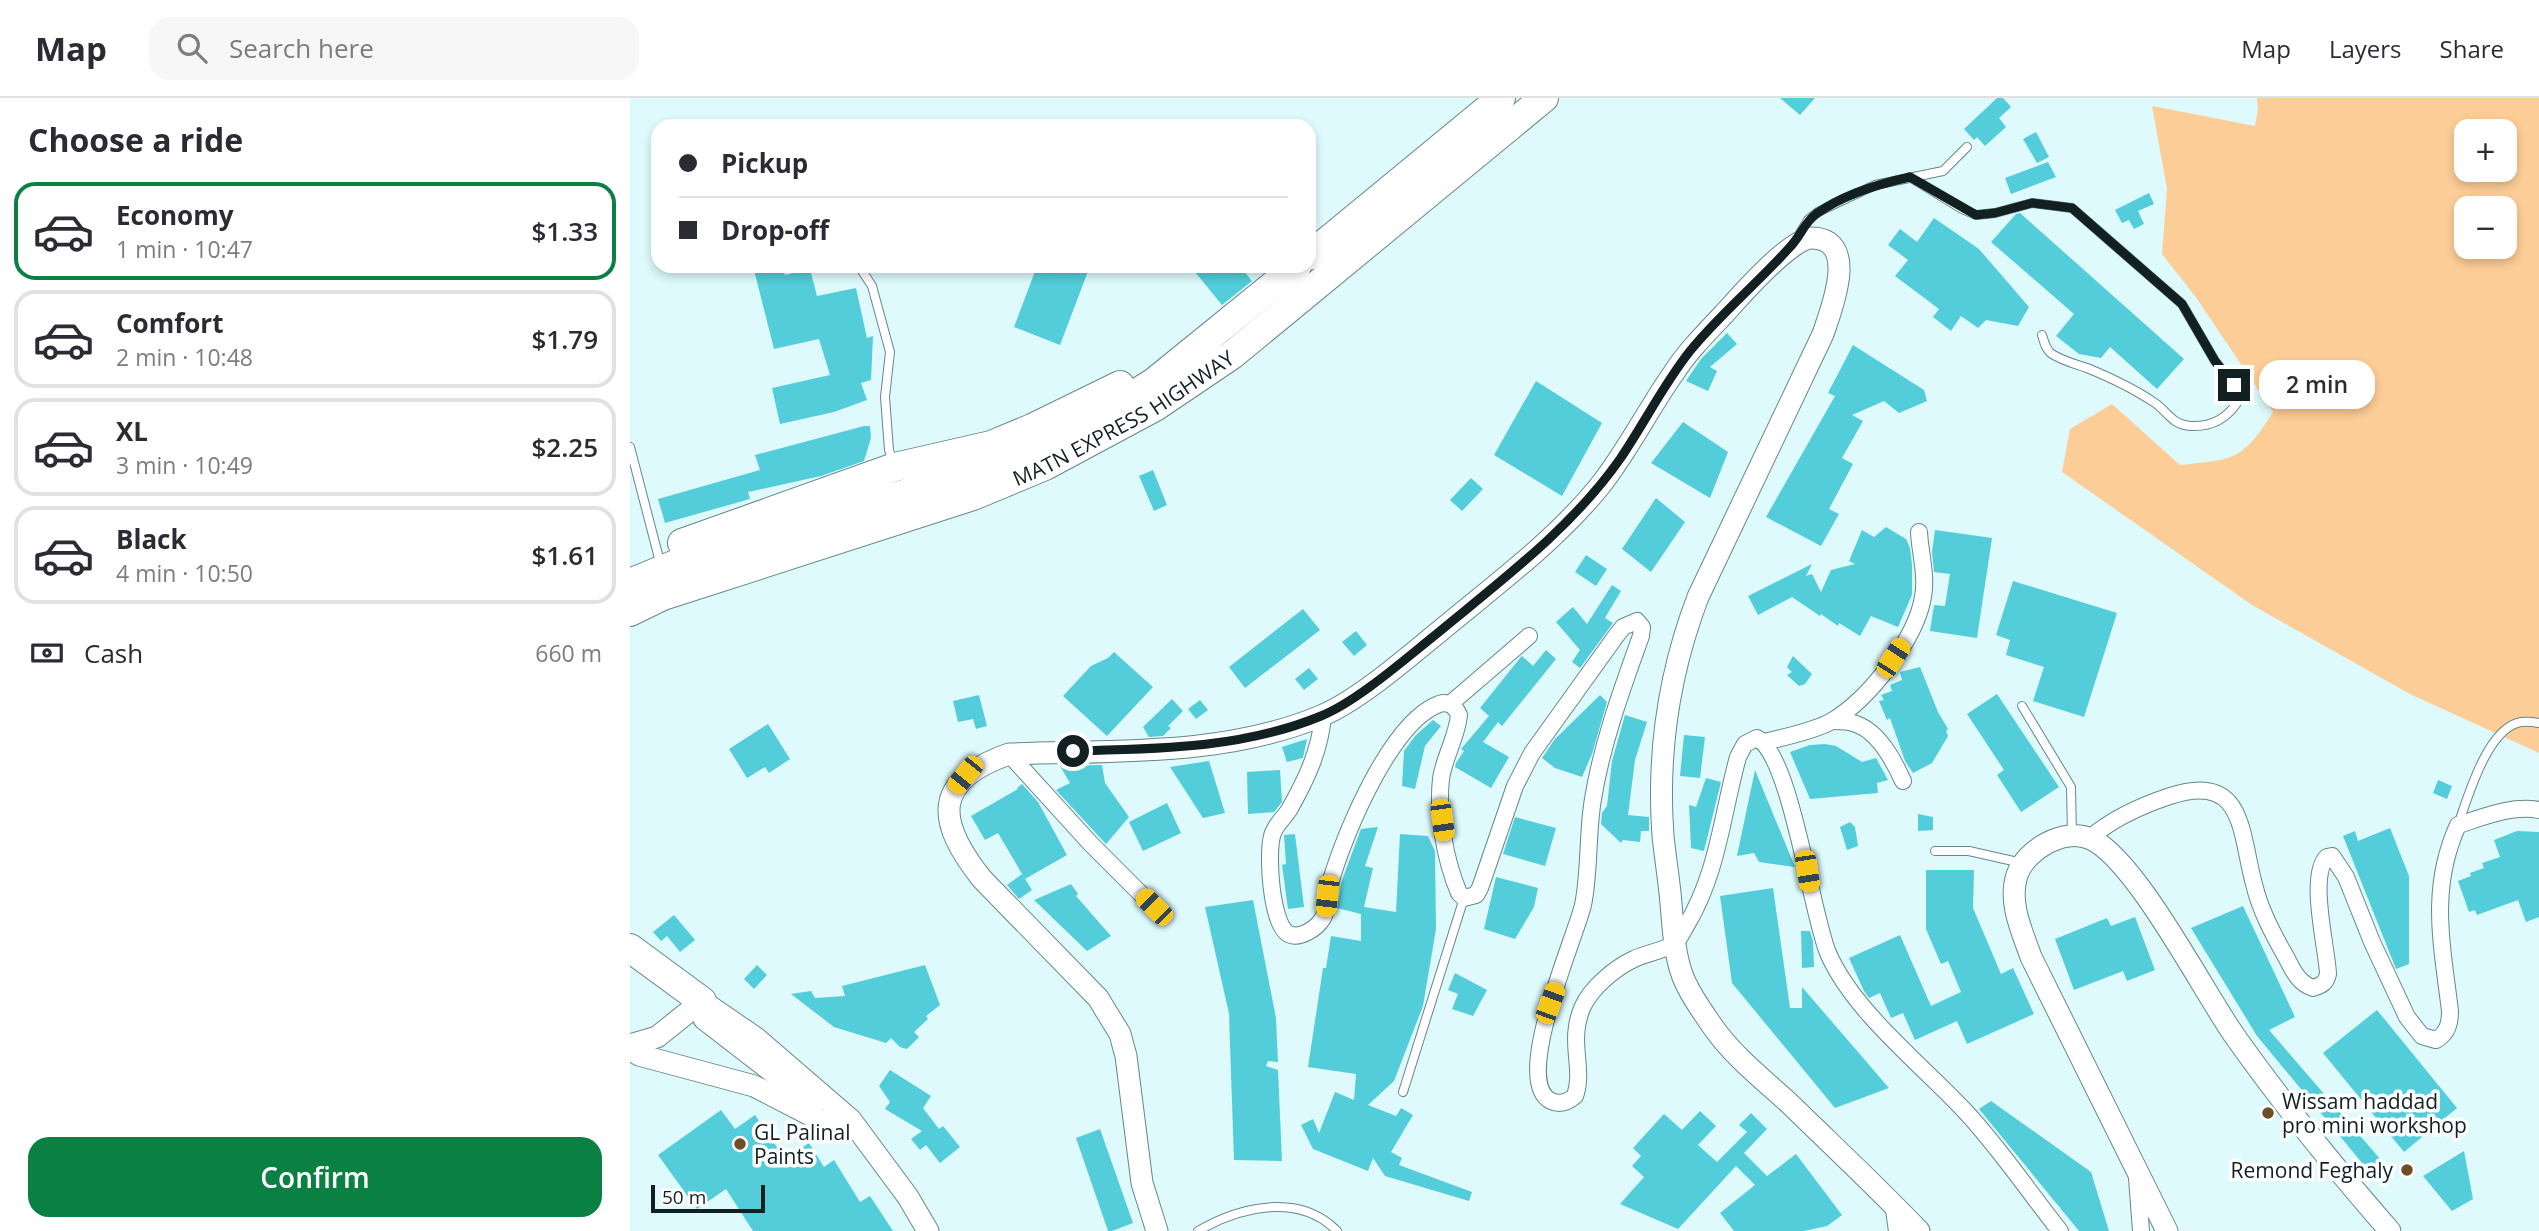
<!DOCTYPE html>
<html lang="en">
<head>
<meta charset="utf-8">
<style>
  :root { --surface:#fff; --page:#f7f7f7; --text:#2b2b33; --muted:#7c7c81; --line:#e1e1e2; --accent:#0b8043 }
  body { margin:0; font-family:"Open Sans",sans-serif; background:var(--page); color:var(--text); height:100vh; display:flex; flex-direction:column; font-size:26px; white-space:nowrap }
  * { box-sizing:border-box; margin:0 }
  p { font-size:23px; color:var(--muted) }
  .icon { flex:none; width:38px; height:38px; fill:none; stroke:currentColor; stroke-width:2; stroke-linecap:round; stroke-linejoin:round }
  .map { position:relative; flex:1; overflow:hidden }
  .drawer { display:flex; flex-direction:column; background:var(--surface); width:630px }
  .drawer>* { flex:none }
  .hud { position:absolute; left:21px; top:21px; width:665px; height:154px; border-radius:21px; box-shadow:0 4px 10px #0003; display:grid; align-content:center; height:154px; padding:0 28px; background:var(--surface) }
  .fabs { position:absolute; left:1824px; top:21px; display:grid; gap:14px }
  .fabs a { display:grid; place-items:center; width:63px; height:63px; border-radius:14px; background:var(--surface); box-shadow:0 4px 10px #0003; font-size:35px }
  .scale { position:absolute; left:21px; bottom:18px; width:114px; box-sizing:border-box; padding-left:7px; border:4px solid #122021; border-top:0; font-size:19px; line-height:24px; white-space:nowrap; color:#122021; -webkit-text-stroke:5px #fff; paint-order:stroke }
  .end { position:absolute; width:32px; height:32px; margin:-16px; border:9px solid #122021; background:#fff; box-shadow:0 0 0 4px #fff }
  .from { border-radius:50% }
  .bubble { position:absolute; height:49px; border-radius:21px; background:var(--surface); box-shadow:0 4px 10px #0003; font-size:23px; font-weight:600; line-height:49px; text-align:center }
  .car { position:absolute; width:21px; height:42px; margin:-21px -10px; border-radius:9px; box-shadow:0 0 5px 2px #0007; background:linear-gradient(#f5c518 24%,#345 0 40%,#f5c518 0 76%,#345 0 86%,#f5c518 0) }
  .hud b { display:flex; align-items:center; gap:24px; height:66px; font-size:26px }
  .hud b+b { border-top:2px solid var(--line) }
  .hud i { width:18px; height:18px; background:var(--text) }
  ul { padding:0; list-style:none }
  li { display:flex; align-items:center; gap:21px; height:98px; margin:0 14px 10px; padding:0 14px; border:4px solid var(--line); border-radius:21px }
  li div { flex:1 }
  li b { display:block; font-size:26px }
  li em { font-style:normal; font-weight:600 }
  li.on { border-color:var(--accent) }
  li>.icon { width:63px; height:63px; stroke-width:1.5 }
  h2 { padding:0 28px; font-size:32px; line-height:84px }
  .pay { display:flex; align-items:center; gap:18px; height:77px; padding:0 28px; font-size:26px }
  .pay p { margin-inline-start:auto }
  .primary-button { display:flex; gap:14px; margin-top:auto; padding:14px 28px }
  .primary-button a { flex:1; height:80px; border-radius:21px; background:var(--accent); color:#fff; font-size:28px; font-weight:600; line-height:80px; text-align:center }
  header { display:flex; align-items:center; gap:42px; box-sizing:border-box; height:98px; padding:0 35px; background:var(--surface); border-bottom:2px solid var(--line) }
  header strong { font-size:33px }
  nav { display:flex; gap:38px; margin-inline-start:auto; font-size:24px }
  .search { width:490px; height:63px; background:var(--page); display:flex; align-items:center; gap:18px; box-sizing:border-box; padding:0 24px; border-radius:21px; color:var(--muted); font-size:26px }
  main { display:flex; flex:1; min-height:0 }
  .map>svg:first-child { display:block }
  .green { fill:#fdcd97; fill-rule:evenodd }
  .building { fill:#53cdd9 }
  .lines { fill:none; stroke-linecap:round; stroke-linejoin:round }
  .lane-casing { stroke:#66878a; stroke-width:10 }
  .street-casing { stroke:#66878a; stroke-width:18 }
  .secondary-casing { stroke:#66878a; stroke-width:23 }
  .highway-casing { stroke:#66878a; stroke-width:30 }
  .lane { stroke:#fff; stroke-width:8 }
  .street { stroke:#fff; stroke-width:16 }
  .secondary { stroke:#fff; stroke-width:21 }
  .highway { stroke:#fff; stroke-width:28 }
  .route { stroke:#122021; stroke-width:9 }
  .poi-dot { fill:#6f4e25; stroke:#fff; stroke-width:2.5 }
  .labels { text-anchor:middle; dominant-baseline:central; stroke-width:7; stroke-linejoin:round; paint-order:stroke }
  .street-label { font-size:21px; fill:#122021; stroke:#fff }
  .poi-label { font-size:21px; fill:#122021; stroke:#fff; text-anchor:start }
</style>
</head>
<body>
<header>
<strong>Map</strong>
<div class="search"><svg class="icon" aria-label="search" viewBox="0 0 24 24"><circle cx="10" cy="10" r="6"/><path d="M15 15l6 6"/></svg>Search here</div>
<nav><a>Map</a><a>Layers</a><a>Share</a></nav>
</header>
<main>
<section class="drawer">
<h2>Choose a ride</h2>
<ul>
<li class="on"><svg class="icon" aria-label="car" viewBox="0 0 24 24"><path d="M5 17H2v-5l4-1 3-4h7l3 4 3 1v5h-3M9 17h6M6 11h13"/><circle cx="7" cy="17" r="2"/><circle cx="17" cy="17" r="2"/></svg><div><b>Economy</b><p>1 min · 10:47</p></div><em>$1.33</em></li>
<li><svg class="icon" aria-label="car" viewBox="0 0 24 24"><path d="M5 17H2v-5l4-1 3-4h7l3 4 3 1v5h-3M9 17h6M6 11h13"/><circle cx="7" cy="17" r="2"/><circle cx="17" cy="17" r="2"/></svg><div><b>Comfort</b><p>2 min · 10:48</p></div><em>$1.79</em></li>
<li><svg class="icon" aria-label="car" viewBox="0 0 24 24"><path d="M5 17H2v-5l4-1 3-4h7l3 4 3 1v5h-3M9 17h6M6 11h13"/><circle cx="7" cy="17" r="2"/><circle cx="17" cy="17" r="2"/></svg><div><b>XL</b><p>3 min · 10:49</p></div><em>$2.25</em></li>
<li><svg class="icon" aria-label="car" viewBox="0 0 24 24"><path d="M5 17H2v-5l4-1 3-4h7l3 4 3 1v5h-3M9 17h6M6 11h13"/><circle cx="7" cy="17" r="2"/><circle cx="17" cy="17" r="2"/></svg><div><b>Black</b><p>4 min · 10:50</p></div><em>$1.61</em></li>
</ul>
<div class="pay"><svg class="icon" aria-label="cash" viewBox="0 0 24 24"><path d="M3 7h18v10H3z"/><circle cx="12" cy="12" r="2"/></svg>Cash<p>660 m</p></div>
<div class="primary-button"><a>Confirm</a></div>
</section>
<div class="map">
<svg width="1909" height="1133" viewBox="0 0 1909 1133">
  <rect width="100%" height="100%" fill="#defafd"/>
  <!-- green -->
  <path class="green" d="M1627 0H1909V655L1780 596 1622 507 1432 374 1440 331 1482 306 1550 367C1605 361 1612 363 1643 314L1565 198 1532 156 1537 91 1522 8 1625 28 1628 11ZM1836 33H1874V72H1836ZM1836 110H1874V149H1836Z"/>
  <!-- building -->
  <g class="building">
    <path d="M1150 0H1185L1170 17Z"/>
    <path d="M1367 0H1373L1381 9 1369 20 1376 29 1355 48 1347 39 1344 42 1334 31Z"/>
    <path d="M1406 34 1419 59 1407 65 1393 41Z"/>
    <path d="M1418 64 1426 79 1381 96 1375 80Z"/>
    <path d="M1519 95 1524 106 1508 113 1514 126 1504 131 1499 122 1492 125 1485 112Z"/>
    <path d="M1390 115 1554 261 1527 291 1480 249 1471 260 1449 256 1426 238 1444 216 1361 144 1386 116Z"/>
    <path d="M1304 120 1349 151 1399 209 1388 228 1356 222 1348 230 1331 218 1321 233 1303 219 1309 211 1265 178 1278 162 1258 147 1270 131 1287 144Z"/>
    <path d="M123 168H152L155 177 180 171 187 198 226 190 237 240 243 238 241 282 231 285 237 302 204 314 150 326 142 290 200 277 189 241 144 251Z"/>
    <path d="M407 168H460L430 247 384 229Z"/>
    <path d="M560 168H610L622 183 592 207Z"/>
    <path d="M1097 235 1107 246 1080 269 1087 273 1078 293 1056 283 1071 261Z"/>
    <path d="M1223 247 1294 292 1297 303 1269 315 1254 303 1222 317 1233 323 1212 360 1223 366 1199 411 1209 416 1191 448 1136 419 1205 298 1198 295Z"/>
    <path d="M906 283 972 325 932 398 864 357Z"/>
    <path d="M1053 324 1098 354 1080 400 1021 365Z"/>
    <path d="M234 328H240L241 340 234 363 191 378 118 394 120 401 35 425 28 401 130 372 125 357Z"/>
    <path d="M523 372 537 407 524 413 509 378Z"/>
    <path d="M841 380 853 391 832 413 820 402Z"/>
    <path d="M1026 400 1055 424 1021 474 992 451Z"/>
    <path d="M1256 429 1276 441 1280 450 1282 467V497L1268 529 1241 518 1230 538 1209 525 1208 528 1191 516 1190 518 1162 499 1128 517 1118 498 1182 466 1176 478 1182 476 1191 494 1201 472 1225 466 1219 463 1232 432 1244 439Z"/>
    <path d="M1305 432 1362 440 1347 540 1300 533 1304 507 1315 508 1320 476 1304 474 1302 454Z"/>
    <path d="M956 457 977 471 966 488 945 474Z"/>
    <path d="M1383 483 1487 515 1454 619 1403 603 1414 569 1376 557 1380 542 1366 537Z"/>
    <path d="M982 487 991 493 975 520 983 525 950 570 942 564 950 552 926 524 943 509 957 526Z"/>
    <path d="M673 511 690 532 615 590 599 569Z"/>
    <path d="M726 533 737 547 724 558 712 544Z"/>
    <path d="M916 552 926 561 872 628 868 624 853 644 879 659 861 690 825 669 826 665 834 653 831 651 859 618 850 610 890 560 892 558 903 568Z"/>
    <path d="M484 554 523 589 477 638 433 598 461 568 478 560Z"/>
    <path d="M1163 558 1182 576 1175 586 1169 588 1157 577 1162 574 1157 569Z"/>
    <path d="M1290 569 1308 614 1318 631 1316 633 1318 638 1302 665 1283 675 1275 663 1260 620 1257 622 1249 603 1254 602 1251 597 1262 593 1260 587 1272 582 1270 574Z"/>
    <path d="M679 570 688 581 674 592 665 581Z"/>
    <path d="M1367 596 1429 689 1391 714 1367 677 1374 672 1337 616Z"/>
    <path d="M349 597 357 628 346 631 343 621 328 624 323 603Z"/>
    <path d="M970 597 977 604 962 656 952 679 925 670 912 660 925 641Z"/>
    <path d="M542 601 553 613 538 628 541 630 533 638 519 639 513 629Z"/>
    <path d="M570 602 578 612 566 621 558 611Z"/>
    <path d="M995 617 1017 624 1005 662 998 717 1019 719V733H1011L1010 744 993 742 991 745 971 726 972 715 977 708 982 663Z"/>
    <path d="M803 622 811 628 795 648 785 691 772 688 774 653 786 637Z"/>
    <path d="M138 626 160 661 139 675 135 669 117 680 99 651Z"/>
    <path d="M1054 637 1075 639 1070 680 1050 678Z"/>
    <path d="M677 641 673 660 657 664 652 649Z"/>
    <path d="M1195 646 1206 648 1232 664 1246 660 1258 682 1247 685 1248 695 1180 701 1160 654 1180 647Z"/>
    <path d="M579 663 595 715 573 720 540 669Z"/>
    <path d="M472 667 475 685 499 719 476 746 426 692 440 685 430 668Z"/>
    <path d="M650 672 652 704 644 714 618 716 617 674Z"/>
    <path d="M1125 672 1165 769 1129 764 1124 755 1107 758Z"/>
    <path d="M1076 680 1091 684 1074 753 1061 750 1059 707 1066 709Z"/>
    <path d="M1808 682 1822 688 1817 701 1803 695Z"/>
    <path d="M392 686 408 704 437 757 395 781 368 735 355 742 341 718 388 691 387 690Z"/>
    <path d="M537 705 551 735 513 753 499 724Z"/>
    <path d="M1288 716 1303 719V732L1288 733Z"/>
    <path d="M885 719 926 730 915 768 873 756Z"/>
    <path d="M1220 724 1225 729 1228 748 1217 752 1210 729Z"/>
    <path d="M748 729 735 768 743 770 734 809 766 814 770 736 798 738 805 753 806 831 793 908 764 983 738 1007 766 1018 771 1010 783 1017 761 1054 772 1060 769 1067 842 1094 839 1103 755 1078 743 1060 738 1073 683 1051 671 1027 683 1021 689 1035 705 994 724 1002 726 976 678 969 693 870H696L701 838 731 843V816L707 810 712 782 731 731Z"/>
    <path d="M1760 730 1779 778V866L1766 871 1713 738 1725 733 1728 743Z"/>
    <path d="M1887 733 1909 734V819L1896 824 1888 802 1847 817 1845 812 1839 814 1828 783 1841 778 1840 775 1854 770 1852 765 1870 759 1864 742Z"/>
    <path d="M665 736 674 809 658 811 652 767 656 766 654 737Z"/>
    <path d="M1296 772H1344L1343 810 1371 876 1383 870 1404 916 1337 946 1327 923 1285 942 1273 915 1261 920 1250 895 1239 900 1234 893 1219 860 1270 837 1301 908 1331 894 1318 863 1311 866 1296 831Z"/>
    <path d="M392 776 402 792 389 801 377 787Z"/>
    <path d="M866 779 908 790 904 809 885 841 854 831Z"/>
    <path d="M441 786 448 796 446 798 481 838 457 853 404 802Z"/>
    <path d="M1143 790 1160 910H1172V889L1259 990 1205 1010 1102 885 1090 798Z"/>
    <path d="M623 802 646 920 648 964 638 963 636 968 648 972 652 1063 604 1062 599 918 600 920 575 809Z"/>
    <path d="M1613 808 1665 919 1639 932 1751 1062 1742 1077 1627 938 1561 830Z"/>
    <path d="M44 817 65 842 50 854 37 838 31 843 23 834Z"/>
    <path d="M1505 819 1525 872 1497 883 1493 873 1444 892 1425 841 1477 820 1481 828Z"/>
    <path d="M1171 833H1180L1183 843 1184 869 1172 870Z"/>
    <path d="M127 867 137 877 124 891 114 881Z"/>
    <path d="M295 867 310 907 296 918 298 921 284 934 289 939 277 951 270 949 261 940 256 945 204 929 161 896 181 893 185 900 215 898 212 888Z"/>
    <path d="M825 875 857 892 843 918 822 911 828 896 818 892Z"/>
    <path d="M1747 912 1827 1010 1774 1054 1693 955Z"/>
    <path d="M260 972 301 998 293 1010 309 1031 313 1028 330 1049 310 1065 296 1047 290 1052 281 1041 292 1033 255 1011 260 1004 249 988Z"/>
    <path d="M1361 1003 1461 1074 1479 1133H1449L1349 1011Z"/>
    <path d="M91 1012 105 1031 125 1017 155 1061 179 1045 194 1069 204 1062 230 1104 240 1098 263 1133H123L96 1091 67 1111 28 1057Z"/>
    <path d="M1070 1013 1086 1028 1068 1047 1087 1064 1117 1034 1109 1027 1121 1015 1137 1031 1114 1055 1137 1078 1166 1056 1212 1117 1197 1128 1174 1133H1104L1090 1115 1125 1087 1106 1068 1048 1131 990 1106 1014 1079 1002 1068 1011 1058 1003 1050 1034 1016 1052 1032Z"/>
    <path d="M470 1031 503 1125 482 1133H478L446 1040Z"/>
    <path d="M1834 1053 1843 1101 1822 1113 1793 1078Z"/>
  </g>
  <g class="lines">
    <defs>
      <g id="lane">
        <path d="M1280 79 1332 111 1346 117 1365 115 1402 105 1442 110 1552 206 1585 263 1604 287 1607 305C1596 321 1581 329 1561 328 1542 327 1538 314 1525 305 1506 292 1479 279 1457 270 1445 266 1433 263 1422 256 1416 252 1414 244 1412 237"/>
        <path d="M1167 140 1178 122 1188 114 1245 87 1313 73 1337 49"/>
        <path d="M229 168 242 188 260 254 255 299 259 352 263 364"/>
        <path d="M0 349 31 468"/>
        <path d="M1392 608 1441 689 1442 737"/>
        <path d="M1828 727C1838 699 1856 635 1887 625 1893 623 1903 624 1909 625"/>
        <path d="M1305 753H1339L1392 765"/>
        <path d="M773 994 834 800"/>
        <path d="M568 1133C609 1109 669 1094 707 1133"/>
      </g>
      <g id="street">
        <path d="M820 606 899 538"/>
        <path d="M693 618C690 653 676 682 659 712 654 720 644 728 642 738 637 757 641 823 657 835 669 843 687 830 693 820 699 808 698 792 702 779 716 733 761 624 809 606 819 603 825 608 829 617 827 639 814 659 811 681 807 717 815 762 829 795L834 800 846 797 850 790 885 688 902 655 986 538 993 529 1007 523 1012 529 1011 538C992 591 972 645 963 701 957 736 960 773 953 807 945 841 881 984 921 1003 930 1007 938 1004 945 998 955 970 937 943 953 908 962 889 985 870 1004 861 1016 855 1033 853 1044 846 1049 842 1053 833 1056 828 1088 775 1092 717 1108 659L1115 646 1127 640C1161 658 1181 814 1198 855 1223 913 1291 966 1334 1012 1369 1049 1398 1093 1430 1133"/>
        <path d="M1203 623C1211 623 1219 623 1226 626 1249 634 1264 663 1273 683"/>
        <path d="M1134 644C1152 640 1186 632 1202 623 1239 601 1286 541 1293 499 1297 477 1290 455 1289 434"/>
        <path d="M379 656 460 745 524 809"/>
        <path d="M1460 740C1483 720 1510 708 1540 698 1615 673 1610 735 1624 786 1630 812 1643 836 1656 859 1663 872 1668 885 1683 890 1692 887 1696 885 1698 876 1697 850 1678 778 1697 759L1702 758 1716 779 1742 844 1777 919 1792 938 1806 942C1818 935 1820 925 1820 913 1812 846 1799 791 1828 727 1854 719 1881 707 1909 712"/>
        <path d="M1507 1080 1511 1133"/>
        <path d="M1263 1105 1267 1133"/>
      </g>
      <g id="secondary">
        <path d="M74 921 144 975 182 1009"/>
        <path d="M0 947 27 939 72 903 126 940 221 1022 278 1099 298 1133"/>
        <path d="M0 951 9 957 124 988 188 1021 204 1027"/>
        <path d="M527 1133 512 1085 496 958 490 936 468 900 352 781C306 723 302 683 379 656 483 652 592 659 691 618 728 603 778 559 810 533 864 488 924 444 969 389 997 354 1017 313 1043 276 1057 254 1076 235 1094 216 1109 199 1162 139 1182 140 1230 141 1201 212 1193 236L1068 499C1039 575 1027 656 1033 738 1035 757 1038 776 1040 795 1043 823 1043 853 1053 879 1060 897 1072 913 1083 929 1104 959 1134 982 1161 1007 1204 1049 1248 1090 1289 1133"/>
        <path d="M1537 1133 1401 859C1392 833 1378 805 1387 777 1396 751 1435 729 1461 741 1506 762 1572 891 1604 937 1652 1005 1705 1070 1760 1133"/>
      </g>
      <g id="highway">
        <path d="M679 158 871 0"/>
        <path d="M52 445 265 369 361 347 402 330 490 287"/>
        <path d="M0 485 48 465 349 373 422 342 481 311 524 284 667 168"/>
        <path id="s1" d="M0 514 33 498 343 398 415 368 525 309 602 257 914 0"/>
        <path d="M0 850 72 903"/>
      </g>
    </defs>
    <!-- lane casing -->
    <use href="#lane" class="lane-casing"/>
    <!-- street casing -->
    <use href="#street" class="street-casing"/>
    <!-- secondary casing -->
    <use href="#secondary" class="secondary-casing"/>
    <!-- highway casing -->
    <use href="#highway" class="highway-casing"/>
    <!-- lane -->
    <use href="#lane" class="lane"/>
    <!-- street -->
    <use href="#street" class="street"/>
    <!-- secondary -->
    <use href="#secondary" class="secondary"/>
    <!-- highway -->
    <use href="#highway" class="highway"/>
  </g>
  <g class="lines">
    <!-- route -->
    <path class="route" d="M443 653C527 651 611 651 691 618 726 604 774 562 804 538 869 484 941 431 990 361 1014 326 1033 287 1060 253 1091 215 1128 185 1160 149 1170 139 1174 125 1186 116 1214 96 1248 86 1280 79L1346 117 1365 115 1402 105 1442 110 1552 206 1585 263 1604 287"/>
  </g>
  <!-- markers -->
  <g class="poi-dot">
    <circle cx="1638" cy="1015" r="7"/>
    <circle cx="110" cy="1046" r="7"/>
    <circle cx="1777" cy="1072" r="7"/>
  </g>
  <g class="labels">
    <!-- street labels -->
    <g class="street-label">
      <text stroke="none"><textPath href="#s1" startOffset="532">MATN EXPRESS HIGHWAY</textPath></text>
    </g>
    <!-- poi labels -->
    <g class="poi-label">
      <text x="1652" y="1003">Wissam haddad<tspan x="1652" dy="24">pro mini workshop</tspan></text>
      <text x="124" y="1034">GL Palinal<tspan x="124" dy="24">Paints</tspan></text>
      <text x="1763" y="1072" text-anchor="end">Remond Feghaly</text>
    </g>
  </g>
</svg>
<div class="fabs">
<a>+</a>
<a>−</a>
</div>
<div class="scale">50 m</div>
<i class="end from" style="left:443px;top:653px"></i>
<i class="end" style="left:1604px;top:287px"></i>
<div class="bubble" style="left:1629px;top:262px;width:116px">2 min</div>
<i class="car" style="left:1263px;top:560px;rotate:33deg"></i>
<i class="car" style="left:335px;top:677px;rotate:219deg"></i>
<i class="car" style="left:812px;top:722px;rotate:172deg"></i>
<i class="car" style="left:1177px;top:773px;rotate:171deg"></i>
<i class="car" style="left:697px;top:798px;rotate:186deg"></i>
<i class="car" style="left:524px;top:809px;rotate:315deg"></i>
<i class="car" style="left:920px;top:905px;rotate:20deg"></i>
<div class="hud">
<b><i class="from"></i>Pickup</b>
<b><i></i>Drop-off</b>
</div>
</div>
</main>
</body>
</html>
